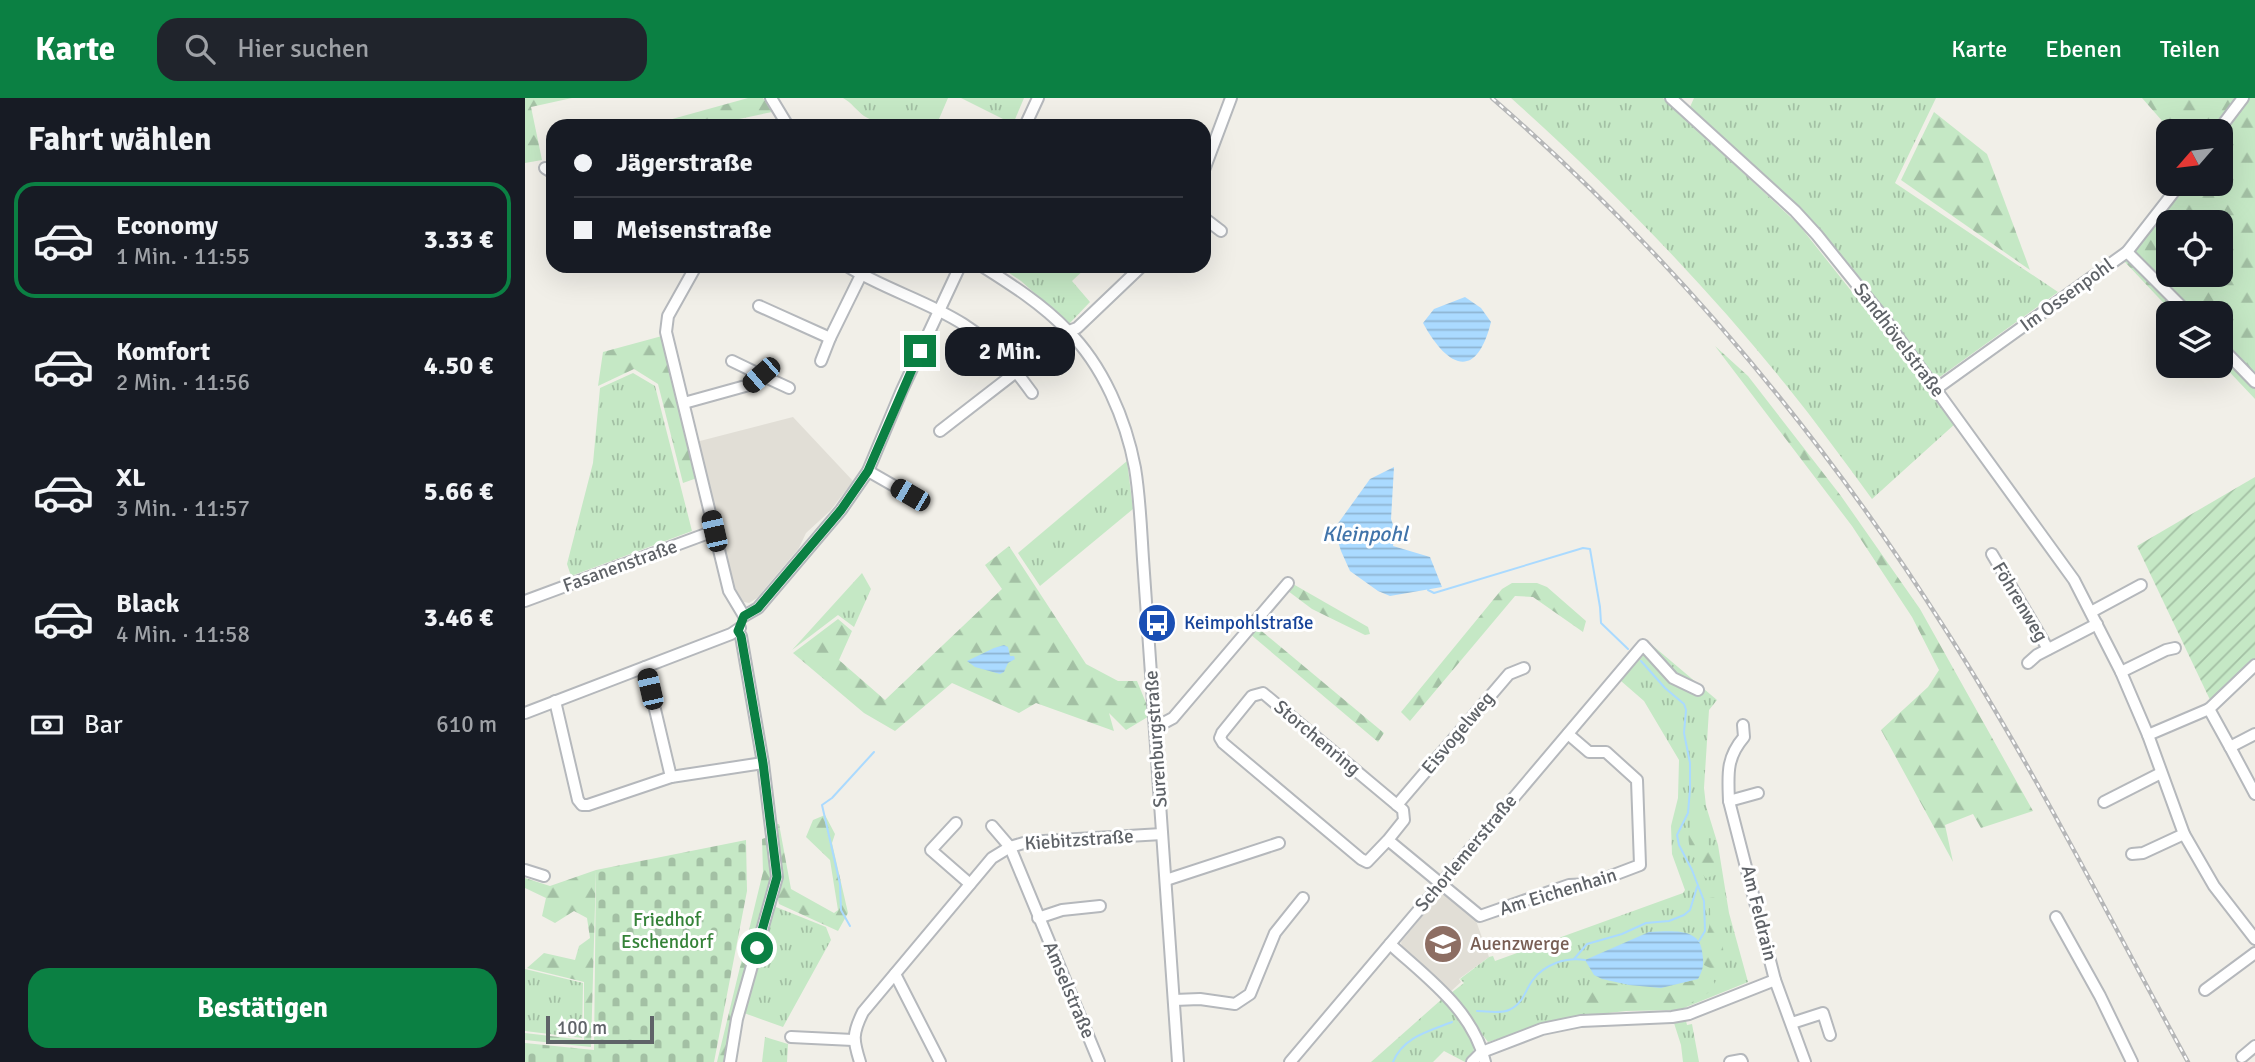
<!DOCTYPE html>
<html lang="de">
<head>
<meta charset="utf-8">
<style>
  :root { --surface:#171b24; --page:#20242c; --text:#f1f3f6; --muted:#9ea1a6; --line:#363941; --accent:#0b8043 }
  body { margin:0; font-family:Signika,sans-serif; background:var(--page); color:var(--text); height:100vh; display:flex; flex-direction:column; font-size:26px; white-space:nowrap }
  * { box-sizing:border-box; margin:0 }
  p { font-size:23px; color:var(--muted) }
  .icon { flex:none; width:38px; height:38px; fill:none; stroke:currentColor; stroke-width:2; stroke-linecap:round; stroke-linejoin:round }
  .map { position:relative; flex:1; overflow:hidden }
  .panel { display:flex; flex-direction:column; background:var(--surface); width:525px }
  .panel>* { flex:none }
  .hud { position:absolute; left:21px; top:21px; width:665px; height:154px; border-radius:21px; box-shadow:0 7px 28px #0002; display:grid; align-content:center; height:154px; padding:0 28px; background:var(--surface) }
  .needle { width:46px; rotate:242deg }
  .buttons { position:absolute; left:1631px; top:21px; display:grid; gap:14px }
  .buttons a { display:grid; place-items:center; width:77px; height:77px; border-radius:14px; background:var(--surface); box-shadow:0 7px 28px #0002; font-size:35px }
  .scale { position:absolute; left:21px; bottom:18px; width:108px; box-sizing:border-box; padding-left:7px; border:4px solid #5f6368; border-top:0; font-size:19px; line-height:24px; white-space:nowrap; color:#5f6368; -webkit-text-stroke:5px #fff; paint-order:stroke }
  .end { position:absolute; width:32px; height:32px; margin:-16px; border:9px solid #0b8043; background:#fff; box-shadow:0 0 0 4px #fff }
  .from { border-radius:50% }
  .bubble { position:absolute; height:49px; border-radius:21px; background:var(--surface); box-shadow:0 7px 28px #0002; font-size:23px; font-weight:700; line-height:49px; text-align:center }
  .car { position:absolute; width:21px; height:42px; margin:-21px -10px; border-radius:9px; box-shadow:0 0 5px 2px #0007; background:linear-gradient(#222 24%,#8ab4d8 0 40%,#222 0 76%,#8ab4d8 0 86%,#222 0) }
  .hud b { display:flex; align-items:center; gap:24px; height:66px; font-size:26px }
  .hud b+b { border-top:2px solid var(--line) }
  .hud i { width:18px; height:18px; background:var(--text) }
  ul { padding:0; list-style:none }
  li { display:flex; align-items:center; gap:21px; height:116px; margin:0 14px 10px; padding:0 14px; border:4px solid transparent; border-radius:21px }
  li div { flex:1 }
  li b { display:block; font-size:26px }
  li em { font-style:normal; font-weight:700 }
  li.selected { border-color:var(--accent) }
  li>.icon { width:63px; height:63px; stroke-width:1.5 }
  h2 { padding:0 28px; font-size:32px; line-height:84px }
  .pay { display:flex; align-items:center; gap:18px; height:77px; padding:0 28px; font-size:26px }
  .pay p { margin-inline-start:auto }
  .button { display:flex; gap:14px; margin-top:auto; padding:14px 28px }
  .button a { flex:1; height:80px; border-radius:21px; background:var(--accent); color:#fff; font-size:28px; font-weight:700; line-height:80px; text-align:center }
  header { display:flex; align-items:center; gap:42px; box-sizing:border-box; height:98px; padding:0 35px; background:var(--accent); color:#fff }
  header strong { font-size:33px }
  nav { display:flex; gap:38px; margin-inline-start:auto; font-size:24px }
  .search { width:490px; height:63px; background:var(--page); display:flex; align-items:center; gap:18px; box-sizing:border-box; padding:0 24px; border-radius:21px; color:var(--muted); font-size:26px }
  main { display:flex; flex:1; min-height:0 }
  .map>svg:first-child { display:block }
  .education { fill:#e1ded6 }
  .grass { fill:url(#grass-tufts) }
  .forest { fill:url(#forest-firs); fill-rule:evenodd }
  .cemetery { fill:url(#cemetery-stones) }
  .garden { fill:url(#garden-furrows) }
  .water { fill:url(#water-rules) }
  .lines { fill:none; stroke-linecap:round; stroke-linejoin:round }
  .stream { stroke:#aadaff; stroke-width:2 }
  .minor-casing { stroke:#b5b8bc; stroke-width:14 }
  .minor { stroke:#fff; stroke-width:10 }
  .rail-casing { stroke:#b6b7b8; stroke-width:4.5 }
  .rail { stroke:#fff; stroke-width:2; stroke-dasharray:5; stroke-linecap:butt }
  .route { stroke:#0b8043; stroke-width:9 }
  .labels { text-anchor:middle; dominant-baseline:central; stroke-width:6; stroke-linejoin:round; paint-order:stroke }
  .street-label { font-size:19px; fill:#5f6368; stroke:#fff }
  .transit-label { font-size:19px; fill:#164399; stroke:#fff; text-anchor:start }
  .park-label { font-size:19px; fill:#348238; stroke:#fff }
  .education-label { font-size:19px; fill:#785e54; stroke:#fff; text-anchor:start }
  .water-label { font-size:21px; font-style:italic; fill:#4174aa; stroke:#fff }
</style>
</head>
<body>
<header>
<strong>Karte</strong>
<div class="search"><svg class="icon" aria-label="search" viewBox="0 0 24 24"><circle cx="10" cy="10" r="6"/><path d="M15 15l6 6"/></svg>Hier suchen</div>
<nav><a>Karte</a><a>Ebenen</a><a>Teilen</a></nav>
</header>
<main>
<section class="panel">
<h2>Fahrt wählen</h2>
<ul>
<li class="selected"><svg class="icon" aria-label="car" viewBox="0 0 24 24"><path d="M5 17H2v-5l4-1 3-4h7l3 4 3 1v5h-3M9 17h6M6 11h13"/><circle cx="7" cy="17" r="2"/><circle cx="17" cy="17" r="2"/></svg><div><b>Economy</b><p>1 Min. · 11:55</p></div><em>3.33 €</em></li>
<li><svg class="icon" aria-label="car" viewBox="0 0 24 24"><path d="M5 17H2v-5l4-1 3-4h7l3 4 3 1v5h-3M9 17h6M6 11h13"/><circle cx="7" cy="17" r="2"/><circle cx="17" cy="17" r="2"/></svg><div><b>Komfort</b><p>2 Min. · 11:56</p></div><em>4.50 €</em></li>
<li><svg class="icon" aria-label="car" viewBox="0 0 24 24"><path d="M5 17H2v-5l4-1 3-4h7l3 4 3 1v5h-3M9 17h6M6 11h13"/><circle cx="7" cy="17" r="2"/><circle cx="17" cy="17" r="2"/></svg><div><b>XL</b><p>3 Min. · 11:57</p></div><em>5.66 €</em></li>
<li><svg class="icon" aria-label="car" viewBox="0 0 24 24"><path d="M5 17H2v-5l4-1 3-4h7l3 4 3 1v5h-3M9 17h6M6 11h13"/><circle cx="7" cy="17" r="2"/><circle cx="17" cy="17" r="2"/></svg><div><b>Black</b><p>4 Min. · 11:58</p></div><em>3.46 €</em></li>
</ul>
<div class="pay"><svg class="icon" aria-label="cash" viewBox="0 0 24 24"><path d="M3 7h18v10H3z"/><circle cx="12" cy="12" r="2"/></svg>Bar<p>610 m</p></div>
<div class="button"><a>Bestätigen</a></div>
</section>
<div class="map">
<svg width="1730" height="964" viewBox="0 0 1730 964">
  <defs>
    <pattern id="grass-tufts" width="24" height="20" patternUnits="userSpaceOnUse" patternTransform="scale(1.75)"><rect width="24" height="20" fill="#c5e8c5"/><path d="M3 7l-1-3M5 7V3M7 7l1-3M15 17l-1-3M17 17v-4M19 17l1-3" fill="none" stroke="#a3c0a4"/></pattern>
    <pattern id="forest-firs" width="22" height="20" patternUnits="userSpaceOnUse" patternTransform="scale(1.75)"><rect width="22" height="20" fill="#c5e8c5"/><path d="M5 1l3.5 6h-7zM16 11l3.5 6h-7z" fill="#a3c0a4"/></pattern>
    <pattern id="cemetery-stones" width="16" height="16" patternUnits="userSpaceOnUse" patternTransform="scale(1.75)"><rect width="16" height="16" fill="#c5e8c5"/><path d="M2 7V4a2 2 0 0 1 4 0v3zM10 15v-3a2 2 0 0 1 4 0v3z" fill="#a3c0a4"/></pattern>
    <pattern id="garden-furrows" width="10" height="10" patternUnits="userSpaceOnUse" patternTransform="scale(1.75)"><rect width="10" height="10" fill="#c5e8c5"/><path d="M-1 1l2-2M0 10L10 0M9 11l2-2" fill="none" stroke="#a3c0a4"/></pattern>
    <pattern id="water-rules" width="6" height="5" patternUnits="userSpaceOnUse" patternTransform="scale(1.75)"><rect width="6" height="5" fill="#aadaff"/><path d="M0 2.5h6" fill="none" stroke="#8eb4d2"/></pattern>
  </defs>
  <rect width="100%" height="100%" fill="#f1efe8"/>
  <!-- education -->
  <g class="education">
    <path d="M268 319 328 383 305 413 281 435 274 450 232 500 224 505 219 504 211 499 171 344Z"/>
    <path d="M920 796 950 820 964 859 934 881 936 884 925 894 877 849 876 844 913 799Z"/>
  </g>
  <!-- grass -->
  <g class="grass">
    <path d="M318 0H423L411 28C384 28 362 32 339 18 331 12 327 5 318 0Z"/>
    <path d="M436 0H499L488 26Z"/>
    <path d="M986 0H1138L1274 127 1431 325 1347 401C1319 363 1291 324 1261 287 1178 184 1084 88 986 0Z"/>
    <path d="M1169 0H1411L1370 85 1533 194 1412 281 1283 119 1165 9Z"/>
    <path d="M474 168H563L547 183 565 204 544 226 496 183Z"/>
    <path d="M108 275 130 288 167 433 46 478 42 466 68 365 75 290Z"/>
    <path d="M602 363 608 411 515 488 493 455Z"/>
    <path d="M337 475 346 491 329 529 313 517 267 552Z"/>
    <path d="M1127 547 1192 602 1184 612 1179 690 1181 708 1193 747 1204 815 1223 884 1154 912 1101 913 1040 920 963 944 926 895 939 885 935 881 964 859 968 858 970 863 1158 795 1160 792 1147 756 1146 728 1153 700 1154 662 1119 603 1096 583Z"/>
    <path d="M247 788 251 809 301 829 306 842 258 929 219 915Z"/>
    <path d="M0 871 58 885 57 940 0 933Z"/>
    <path d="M917 901C926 910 949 937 949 950 949 955 943 960 940 964L919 953 908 964H846Z"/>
    <path d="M1161 923 1162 927 1167 926 1174 964H1158L1156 947 1149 925Z"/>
    <path d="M240 939 263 946 262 964H237Z"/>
  </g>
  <!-- forest -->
  <g class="forest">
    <path d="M0 0H47L6 9 17 62 0 65Z"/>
    <path d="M223 0H238L247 14 181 28H122Z"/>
    <path d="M1617 0H1730V301L1696 265V215H1648L1599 163 1648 86H1696V33H1646ZM1643 124H1696V177H1643Z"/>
    <path d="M1409 14 1462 56 1505 172 1376 82Z"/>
    <path d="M137 238 172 380 158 385 133 286 109 271 73 288 78 254Z"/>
    <path d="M1190 248 1223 278 1316 398 1395 511 1508 713 1456 730 1448 716 1420 727 1428 764 1356 632 1403 589 1414 572 1387 519 1327 428Z"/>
    <path d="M484 448 561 566 593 583H612L626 617 601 632 584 615 589 633 511 605 494 615 427 585 370 633 339 615 268 555 313 521 327 533 314 562 360 602 477 491 460 467Z"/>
    <path d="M987 485H1012L1022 489 1061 523 1058 534 1008 499 990 498 885 623 876 614 977 491Z"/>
    <path d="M768 486 843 529 845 536 840 537 787 511 763 493Z"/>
    <path d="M733 530 859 635 853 644 725 536Z"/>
    <path d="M1169 714C1177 740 1189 747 1191 777L1180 780C1165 747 1158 751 1169 714Z"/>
    <path d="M300 717 310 736 307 745 323 815 313 833 254 806 248 781 200 964H192L238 774 237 741 243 739 241 726H254L266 791 309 815 313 812 305 762 281 739 288 722Z"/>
    <path d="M71 772 66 949 0 942V935L59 942V884L2 870 19 855 50 862 54 848 65 840 62 820 49 813 30 825 17 818 21 800 0 790V780L25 788Z"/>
    <path d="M1194 799 1199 862 1197 870 1187 871 1179 867 1176 846C1187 832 1186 817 1184 800Z"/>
    <path d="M1180 875 1188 882 1191 888C1162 916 1137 908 1101 908 1086 908 1071 910 1056 914L1043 902 1051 893 1073 884 1136 890 1173 881Z"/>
  </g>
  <!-- cemetery -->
  <path class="cemetery" d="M221 742 222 793 189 964H0V945L69 952 71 772Z"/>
  <!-- garden -->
  <path class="garden" d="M1730 379V565L1687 606 1612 448Z"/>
  <!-- water -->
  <g class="water">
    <path d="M940 199 956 210 966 224C951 284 922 269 898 225L909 211Z"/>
    <path d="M869 369 866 421 870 432 868 448 905 459 917 489 865 498 853 493 825 473 816 453 809 431 845 381Z"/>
    <path d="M479 547 483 549 485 558H489L490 561 483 565 479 574 475 576 450 569 442 563 469 550Z"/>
    <path d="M1124 834C1142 834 1174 828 1177 853 1179 865 1179 870 1173 881L1136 890 1104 887 1077 881 1069 877 1060 862Z"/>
  </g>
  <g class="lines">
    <!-- stream -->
    <g class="stream">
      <path d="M903 492 909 495 1058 450 1065 451 1075 509 1076 525 1103 551"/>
      <path d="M1116 563 1140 590 1159 606 1161 612 1159 635 1165 665V691L1163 715 1152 737 1154 747 1167 772 1179 803 1180 833 1174 843"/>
      <path d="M325 828 316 812 315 786 297 707 307 700 349 654"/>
      <path d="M1049 861 1062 846 1097 836 1121 825 1144 823 1159 817 1165 812 1172 789"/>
      <path d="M952 913C961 913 975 916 984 912 998 906 1000 893 1007 883 1019 866 1041 859 1060 862"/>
      <path d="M868 964C878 939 904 933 927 924"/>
    </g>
    <defs>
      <g id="minor">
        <path d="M246 0 263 28"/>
        <path d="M1146 0 1270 113 1292 137 1362 224 1549 482 1596 574 1623 637 1659 736 1689 788 1730 841"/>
        <path d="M500 28 513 0"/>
        <path d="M1693 33 1718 0"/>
        <path d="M20 70 28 75"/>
        <path d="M679 72 706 0"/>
        <path d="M679 120 696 133"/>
        <path d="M1602 154 1663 215"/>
        <path d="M171 168 143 218 141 234 204 493 219 518"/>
        <path d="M322 168C359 191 402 203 438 226 467 244 488 268 507 295"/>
        <path d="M457 168C487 187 517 206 542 232 578 267 601 322 610 370 615 400 616 431 618 461L653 964"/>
        <path d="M234 208 305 240"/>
        <path d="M1696 249 1730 284"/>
        <path d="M207 263 236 277"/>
        <path d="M296 263 305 240 336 177"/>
        <path d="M1411 291 1602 154 1655 86"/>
        <path d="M159 305 224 287 236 277 264 290"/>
        <path d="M415 333 544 233 552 230 617 168"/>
        <path d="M343 373 385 397"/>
        <path d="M1467 456 1523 551"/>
        <path d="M0 503 189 433"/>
        <path d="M1566 514 1616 487"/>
        <path d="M219 518 233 510 316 412 343 373 377 292 435 168"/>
        <path d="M1503 565 1512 557 1572 526"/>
        <path d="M120 569 146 679"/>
        <path d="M1596 574 1641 552 1650 550"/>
        <path d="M30 603 53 702 57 707H63L146 679 238 665"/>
        <path d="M1684 611 1705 649 1730 636"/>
        <path d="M0 615 206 536 215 530"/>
        <path d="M1218 627 1219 639C1201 660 1203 676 1204 703L1250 882 1280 964"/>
        <path d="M631 629 648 620 763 485"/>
        <path d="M1623 637 1684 611 1730 567"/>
        <path d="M1705 649 1730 696"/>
        <path d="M1204 703 1233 695"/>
        <path d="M1579 704 1636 675"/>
        <path d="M872 707 984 576 999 570"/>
        <path d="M431 725 406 752 445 786"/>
        <path d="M467 728 485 749 574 964"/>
        <path d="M863 742 879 722 878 712 738 595 727 598 697 635 695 640 698 645 836 761 842 764 863 742 955 818 1044 787 1065 786 1115 767 1112 682 1081 654H1064L1043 636"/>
        <path d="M1607 756 1618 755 1659 736"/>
        <path d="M0 772 19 778"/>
        <path d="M641 782 754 745"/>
        <path d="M1531 819 1575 898 1607 964"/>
        <path d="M513 820 537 812 575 808"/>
        <path d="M865 846C902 880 948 912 960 964"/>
        <path d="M370 876 415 964"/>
        <path d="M1680 892 1730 855"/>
        <path d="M649 902 675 901 710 906 725 896 750 835 778 800"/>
        <path d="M1267 925 1298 915 1305 937"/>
        <path d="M266 939 328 942"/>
        <path d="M1717 959 1730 948"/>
        <path d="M205 964 212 921 252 779 238 665 216 538 213 533"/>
        <path d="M335 964C328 942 327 936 338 914L467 760 485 749 502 744 637 736"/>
        <path d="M765 964 1118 547 1148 580 1173 592"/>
        <path d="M947 964 957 954 1017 931 1056 923 1147 919 1164 916 1250 882"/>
        <path d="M1205 964 1216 962 1217 964"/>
      </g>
    </defs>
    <!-- minor casing -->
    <use href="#minor" class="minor-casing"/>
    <!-- minor -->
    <use href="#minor" class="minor"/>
    <defs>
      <path id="rail" d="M967 0C1144 154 1297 336 1422 534 1510 672 1584 820 1663 964"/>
    </defs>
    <!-- rail casing -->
    <use href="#rail" class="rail-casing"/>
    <!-- rail -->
    <use href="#rail" class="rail"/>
  </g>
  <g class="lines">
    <!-- route -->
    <path class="route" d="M232 850 252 779 238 665 216 538 213 533 219 518 233 510 316 412 343 373 395 253"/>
  </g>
  <!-- icons -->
  <defs>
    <symbol id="bus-disc" viewBox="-11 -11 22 22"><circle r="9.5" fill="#1a4fb4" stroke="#fff"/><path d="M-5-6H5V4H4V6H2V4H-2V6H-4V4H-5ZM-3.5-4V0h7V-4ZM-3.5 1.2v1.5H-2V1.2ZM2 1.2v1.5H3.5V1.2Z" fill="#fff"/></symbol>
    <symbol id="school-disc" viewBox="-11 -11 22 22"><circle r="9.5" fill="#8d6e63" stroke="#fff"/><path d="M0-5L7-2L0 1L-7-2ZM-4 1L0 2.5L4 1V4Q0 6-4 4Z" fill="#fff"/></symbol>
  </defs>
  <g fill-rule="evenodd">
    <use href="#bus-disc" x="610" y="503" width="44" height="44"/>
    <use href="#school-disc" x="896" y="824" width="44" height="44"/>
  </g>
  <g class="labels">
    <!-- street labels -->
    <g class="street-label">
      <text transform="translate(1542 197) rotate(-36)">Im Ossenpohl</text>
      <text transform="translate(1374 242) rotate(53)">Sandhövelstraße</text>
      <text transform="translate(95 468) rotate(-20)">Fasanenstraße</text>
      <text transform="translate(1495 504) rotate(59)">Föhrenweg</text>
      <text transform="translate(933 635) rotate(-50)">Eisvogelweg</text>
      <text transform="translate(792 640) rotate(40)">Storchenring</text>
      <text transform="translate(631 641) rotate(-94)">Surenburgstraße</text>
      <text transform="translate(554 742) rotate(-4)">Kiebitzstraße</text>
      <text transform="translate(941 755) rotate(-50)">Schorlemerstraße</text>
      <text transform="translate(1033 794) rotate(-17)">Am Eichenhain</text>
      <text transform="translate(1234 815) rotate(76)">Am Feldrain</text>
      <text transform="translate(544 892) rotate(67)">Amselstraße</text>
    </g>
    <!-- transit labels -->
    <g class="transit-label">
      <text x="659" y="525">Keimpohlstraße</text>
    </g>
    <!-- park labels -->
    <g class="park-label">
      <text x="142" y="822">Friedhof<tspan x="142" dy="22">Eschendorf</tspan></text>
    </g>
    <!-- education labels -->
    <g class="education-label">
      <text x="945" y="846">Auenzwerge</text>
    </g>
    <!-- water labels -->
    <g class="water-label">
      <text x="840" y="436">Kleinpohl</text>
    </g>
  </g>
</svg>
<div class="buttons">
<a><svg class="needle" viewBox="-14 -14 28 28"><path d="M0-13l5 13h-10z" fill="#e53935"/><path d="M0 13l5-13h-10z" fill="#9ea1a6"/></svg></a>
<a><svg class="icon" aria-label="locate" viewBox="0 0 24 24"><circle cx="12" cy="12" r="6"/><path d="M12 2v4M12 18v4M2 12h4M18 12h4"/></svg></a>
<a><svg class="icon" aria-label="layers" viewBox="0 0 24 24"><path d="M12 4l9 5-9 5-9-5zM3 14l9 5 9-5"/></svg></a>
</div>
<div class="scale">100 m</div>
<i class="end from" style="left:232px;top:850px"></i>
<i class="end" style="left:395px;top:253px"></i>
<div class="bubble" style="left:420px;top:229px;width:130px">2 Min.</div>
<i class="car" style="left:236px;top:277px;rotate:229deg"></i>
<i class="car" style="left:385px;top:397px;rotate:300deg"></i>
<i class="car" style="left:189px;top:433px;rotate:347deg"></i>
<i class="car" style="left:125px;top:591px;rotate:347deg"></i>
<div class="hud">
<b><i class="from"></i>Jägerstraße</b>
<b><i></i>Meisenstraße</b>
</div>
</div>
</main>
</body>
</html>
